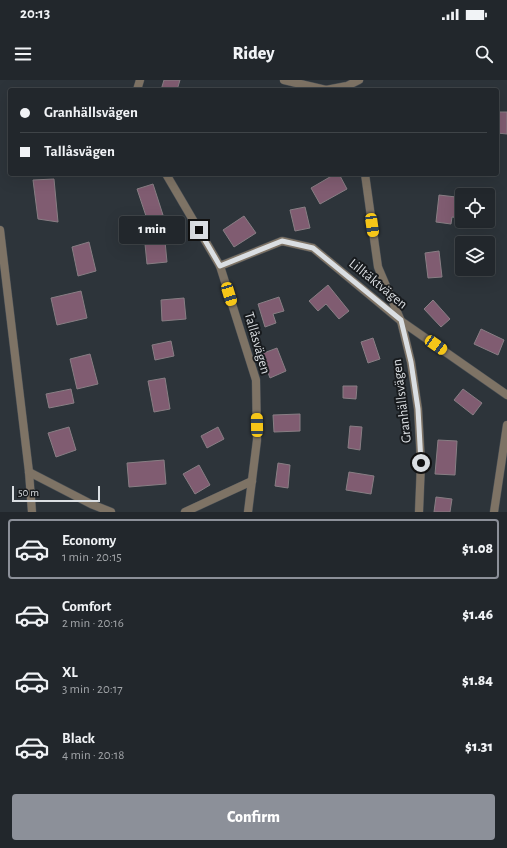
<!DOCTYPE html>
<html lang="en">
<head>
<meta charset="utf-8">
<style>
  :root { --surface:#22272c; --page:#2a2f34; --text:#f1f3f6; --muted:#a2a5a9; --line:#3f4448; --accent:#8c9099 }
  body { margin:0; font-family:"Alegreya Sans",sans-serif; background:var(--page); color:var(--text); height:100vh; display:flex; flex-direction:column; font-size:15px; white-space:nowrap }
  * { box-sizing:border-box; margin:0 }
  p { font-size:13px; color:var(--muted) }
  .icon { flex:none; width:22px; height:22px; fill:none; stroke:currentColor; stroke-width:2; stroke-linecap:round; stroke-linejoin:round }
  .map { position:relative; height:432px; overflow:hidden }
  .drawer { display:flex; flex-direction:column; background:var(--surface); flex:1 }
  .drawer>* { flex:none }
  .guide { position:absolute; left:8px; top:8px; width:491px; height:88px; border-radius:4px; box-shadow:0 4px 16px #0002,0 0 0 1px var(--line); display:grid; align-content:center; height:88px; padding:0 12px; background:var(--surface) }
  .tools { position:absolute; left:455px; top:108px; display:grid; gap:8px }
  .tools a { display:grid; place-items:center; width:40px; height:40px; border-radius:4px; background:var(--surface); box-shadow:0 4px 16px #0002,0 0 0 1px var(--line); font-size:20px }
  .scale { position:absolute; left:12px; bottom:10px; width:88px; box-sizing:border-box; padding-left:4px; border:2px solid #dadee2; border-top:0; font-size:11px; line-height:14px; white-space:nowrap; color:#dadee2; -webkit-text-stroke:3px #181b1e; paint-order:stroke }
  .end { position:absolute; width:18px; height:18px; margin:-9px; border:5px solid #dadee2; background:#111; box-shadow:0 0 0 2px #111 }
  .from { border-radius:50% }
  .bubble { position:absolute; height:28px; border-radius:4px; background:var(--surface); box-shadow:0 4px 16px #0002,0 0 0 1px var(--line); font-size:13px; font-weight:800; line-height:28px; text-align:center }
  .car { position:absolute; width:12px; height:24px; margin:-12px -6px; border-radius:5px; box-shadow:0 0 3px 1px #0007; background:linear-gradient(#f5c518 24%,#345 0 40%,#f5c518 0 76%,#345 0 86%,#f5c518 0) }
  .guide b { display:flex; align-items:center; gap:14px; height:38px; font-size:15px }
  .guide b+b { border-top:1px solid var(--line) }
  .guide i { width:10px; height:10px; background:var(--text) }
  ul { padding:7px 0 0; list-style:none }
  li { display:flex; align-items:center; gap:12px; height:60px; margin:0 8px 6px; padding:0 4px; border:2px solid transparent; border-radius:4px }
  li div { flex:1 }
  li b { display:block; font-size:15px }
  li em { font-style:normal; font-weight:800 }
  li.selected { border-color:var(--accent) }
  li>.icon { width:36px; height:36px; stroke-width:1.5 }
  .cta { display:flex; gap:8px; margin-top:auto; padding:8px 12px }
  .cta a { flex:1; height:46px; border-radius:4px; background:var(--accent); color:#fff; font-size:16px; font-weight:800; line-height:46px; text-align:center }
  .status { display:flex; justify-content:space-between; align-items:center; height:28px; padding:0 20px; background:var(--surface); direction:ltr }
  .status svg { height:11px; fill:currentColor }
  header { display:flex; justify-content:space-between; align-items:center; height:52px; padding:0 12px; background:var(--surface); font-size:18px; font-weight:800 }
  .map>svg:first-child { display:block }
  .building { fill:#805c71; stroke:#887e84 }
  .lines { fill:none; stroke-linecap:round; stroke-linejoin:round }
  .street-casing { stroke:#494f55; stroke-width:9 }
  .street { stroke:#7e7365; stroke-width:8 }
  .route { stroke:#dadee2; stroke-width:5 }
  .labels { text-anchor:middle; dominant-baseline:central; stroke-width:4; stroke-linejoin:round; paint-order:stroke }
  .street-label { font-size:14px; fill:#dadee2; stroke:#181b1e }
</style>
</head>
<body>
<div class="status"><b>20:13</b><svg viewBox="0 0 49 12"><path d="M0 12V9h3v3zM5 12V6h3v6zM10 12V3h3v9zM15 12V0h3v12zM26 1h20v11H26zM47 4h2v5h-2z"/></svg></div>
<header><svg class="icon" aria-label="menu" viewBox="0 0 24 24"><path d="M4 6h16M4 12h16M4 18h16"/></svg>Ridey<svg class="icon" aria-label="search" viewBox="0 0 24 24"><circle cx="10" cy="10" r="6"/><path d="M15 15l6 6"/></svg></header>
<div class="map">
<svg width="507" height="432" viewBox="0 0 507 432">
  <rect width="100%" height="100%" fill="#2d343a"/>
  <!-- building -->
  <g class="building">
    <path d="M164 0H180L177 10H161Z"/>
    <path d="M497 32H507V54L497 53Z"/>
    <path d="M335 94H339L347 109 320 124 311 108Z"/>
    <path d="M54 99 58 142 38 139 33 100Z"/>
    <path d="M153 104 163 135 147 139 137 109Z"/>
    <path d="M439 115 456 117 455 126 461 127 460 138 452 137 451 144 436 142Z"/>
    <path d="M305 127 310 148 295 151 290 130Z"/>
    <path d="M244 136 256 153 234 167 223 150Z"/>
    <path d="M165 161 167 182 147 184 145 164Z"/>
    <path d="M89 162 96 191 78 196 72 167Z"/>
    <path d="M439 171 442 197 428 198 425 173Z"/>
    <path d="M328 205 349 231 339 239 326 224 318 231 309 221Z"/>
    <path d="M81 211 87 238 57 245 51 218Z"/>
    <path d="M279 217 284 231 273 234 276 243 265 247 258 224Z"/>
    <path d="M184 218 186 239 162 241 161 220Z"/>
    <path d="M433 220 450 239 441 247 424 229Z"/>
    <path d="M481 249 504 260 498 275 474 264Z"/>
    <path d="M373 258 380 279 368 283 361 262Z"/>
    <path d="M171 261 174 276 155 280 152 265Z"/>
    <path d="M277 268 286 291 270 298 261 274Z"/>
    <path d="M90 274 98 304 77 309 70 279Z"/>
    <path d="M165 298 170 329 154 332 148 301Z"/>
    <path d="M343 306H357L356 319 343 318Z"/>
    <path d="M71 309 74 323 49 328 46 314Z"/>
    <path d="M463 309 482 323 473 335 454 320Z"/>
    <path d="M300 334V351L274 352 273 335Z"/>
    <path d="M350 346 362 347 360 370 348 368Z"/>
    <path d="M69 347 76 370 56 377 48 353Z"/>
    <path d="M218 347 224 359 207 368 201 356Z"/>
    <path d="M438 360 457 361 455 395 435 394Z"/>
    <path d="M164 380 166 404 129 407 127 383Z"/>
    <path d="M278 383 290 385 288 408 275 406Z"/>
    <path d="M199 385 210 405 195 414 183 394Z"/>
    <path d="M349 392 374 396 371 414 346 410Z"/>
    <path d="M436 417 452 419 450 432H434Z"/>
  </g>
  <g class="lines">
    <defs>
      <g id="street">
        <path d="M284 0 326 10 347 6 359 0"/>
        <path d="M137 10 140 0"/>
        <path d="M166 94 220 186 256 300 257 360 248 432"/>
        <path d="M365 94 378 187 401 241 411 282 418 329 421 383 419 432"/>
        <path d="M0 150 29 392 32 432"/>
        <path d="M220 186 282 161 313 168 401 241 507 315"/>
        <path d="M29 392 91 424 111 432"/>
        <path d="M185 432 252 401"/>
        <path d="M494 432 507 345"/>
      </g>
    </defs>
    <!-- street casing -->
    <use href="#street" class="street-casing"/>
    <!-- street -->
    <use href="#street" class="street"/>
  </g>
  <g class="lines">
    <!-- route -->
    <path class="route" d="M199 150 220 186 282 161 313 168 401 240 411 282 418 329 421 383"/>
  </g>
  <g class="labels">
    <!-- street labels -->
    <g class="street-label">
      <text transform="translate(378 204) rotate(39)">Lilltäktvägen</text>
      <text transform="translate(257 263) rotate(74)">Tallåsvägen</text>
      <text transform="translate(402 321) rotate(-97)">Granhällsvägen</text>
    </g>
  </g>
</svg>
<div class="tools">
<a><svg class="icon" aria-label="locate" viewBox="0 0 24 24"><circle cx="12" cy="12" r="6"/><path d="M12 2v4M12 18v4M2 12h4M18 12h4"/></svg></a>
<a><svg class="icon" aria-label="layers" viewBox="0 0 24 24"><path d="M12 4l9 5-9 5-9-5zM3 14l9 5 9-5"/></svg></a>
</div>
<div class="scale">50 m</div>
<i class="end from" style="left:421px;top:383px"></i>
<i class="end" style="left:199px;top:150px"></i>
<div class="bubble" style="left:119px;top:136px;width:66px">1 min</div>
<i class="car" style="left:372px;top:145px;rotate:172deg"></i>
<i class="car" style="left:229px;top:214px;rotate:163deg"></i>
<i class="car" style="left:436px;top:265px;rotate:125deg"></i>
<i class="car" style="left:257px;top:345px;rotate:359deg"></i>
<div class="guide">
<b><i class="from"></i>Granhällsvägen</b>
<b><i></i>Tallåsvägen</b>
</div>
</div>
<section class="drawer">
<ul>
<li class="selected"><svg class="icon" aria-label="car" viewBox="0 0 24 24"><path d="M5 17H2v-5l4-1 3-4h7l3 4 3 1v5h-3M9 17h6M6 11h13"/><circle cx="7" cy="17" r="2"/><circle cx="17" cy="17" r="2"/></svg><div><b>Economy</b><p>1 min · 20:15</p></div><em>$1.08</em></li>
<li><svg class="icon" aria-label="car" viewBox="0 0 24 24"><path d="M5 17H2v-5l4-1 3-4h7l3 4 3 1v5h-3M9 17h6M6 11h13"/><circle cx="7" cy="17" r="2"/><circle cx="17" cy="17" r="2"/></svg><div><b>Comfort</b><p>2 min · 20:16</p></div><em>$1.46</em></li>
<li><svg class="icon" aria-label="car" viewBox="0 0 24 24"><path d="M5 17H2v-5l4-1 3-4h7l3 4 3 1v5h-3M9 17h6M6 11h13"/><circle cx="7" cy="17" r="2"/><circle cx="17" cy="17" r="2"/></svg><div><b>XL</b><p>3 min · 20:17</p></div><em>$1.84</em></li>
<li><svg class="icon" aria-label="car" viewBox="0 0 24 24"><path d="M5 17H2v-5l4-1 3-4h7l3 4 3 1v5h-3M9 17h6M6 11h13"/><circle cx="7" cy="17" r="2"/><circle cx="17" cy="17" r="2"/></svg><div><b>Black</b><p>4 min · 20:18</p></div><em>$1.31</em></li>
</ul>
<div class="cta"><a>Confirm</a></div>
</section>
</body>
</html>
